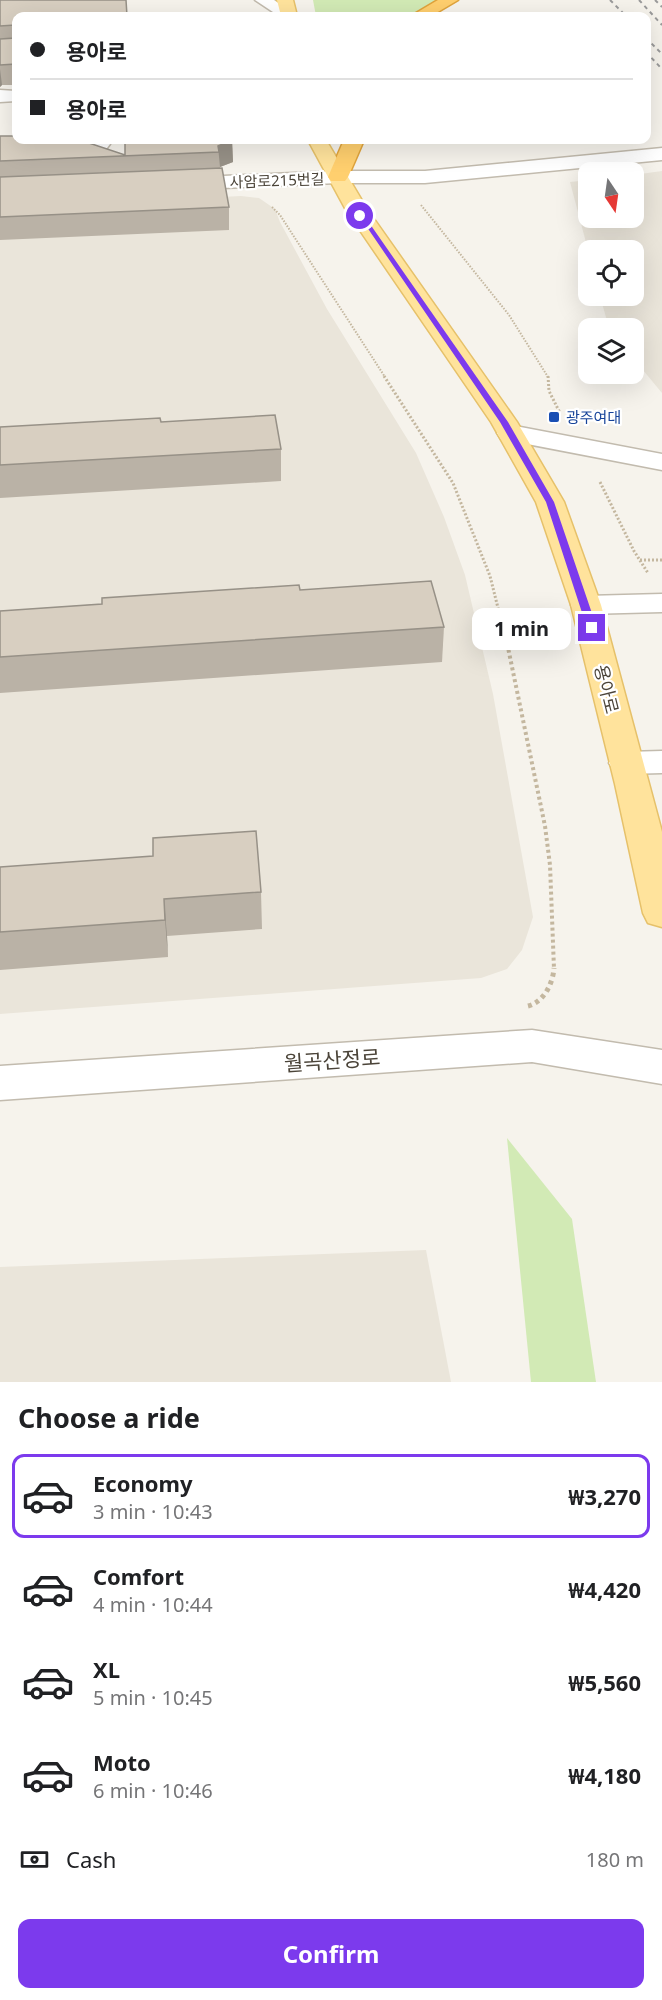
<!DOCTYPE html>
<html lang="en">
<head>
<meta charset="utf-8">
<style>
  :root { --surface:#fff; --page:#f6f6f6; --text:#202124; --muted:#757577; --line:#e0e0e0; --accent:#7c3aed }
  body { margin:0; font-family:"Noto Sans","Noto Sans KR",sans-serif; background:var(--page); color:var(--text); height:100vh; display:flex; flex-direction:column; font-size:22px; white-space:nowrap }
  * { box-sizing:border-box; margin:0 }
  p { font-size:20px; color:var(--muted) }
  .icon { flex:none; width:33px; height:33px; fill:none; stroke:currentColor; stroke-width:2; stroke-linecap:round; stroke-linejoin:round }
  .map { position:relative; height:1382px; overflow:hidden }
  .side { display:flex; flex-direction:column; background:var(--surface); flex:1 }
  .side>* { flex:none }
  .banner { position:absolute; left:12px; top:12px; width:639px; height:132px; border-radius:12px; box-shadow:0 6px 24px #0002; display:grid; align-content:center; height:132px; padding:0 18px; background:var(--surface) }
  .needle { width:39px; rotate:167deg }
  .tools { position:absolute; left:578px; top:162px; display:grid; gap:12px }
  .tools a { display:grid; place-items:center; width:66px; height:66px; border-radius:12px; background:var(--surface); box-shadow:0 6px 24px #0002; font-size:30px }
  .end { position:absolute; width:27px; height:27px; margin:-14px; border:8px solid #7c3aed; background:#fff; box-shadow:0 0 0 3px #fff }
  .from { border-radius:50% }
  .bubble { position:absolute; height:42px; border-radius:12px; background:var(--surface); box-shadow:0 6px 24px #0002; font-size:20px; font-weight:700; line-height:42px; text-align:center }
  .banner b { display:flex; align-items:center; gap:21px; height:57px; font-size:22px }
  .banner b+b { border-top:2px solid var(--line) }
  .banner i { width:15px; height:15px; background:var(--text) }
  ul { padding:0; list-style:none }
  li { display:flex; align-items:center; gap:18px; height:84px; margin:0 12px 9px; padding:0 6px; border:3px solid transparent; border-radius:12px }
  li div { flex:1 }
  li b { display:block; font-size:22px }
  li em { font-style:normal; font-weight:700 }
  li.on { border-color:var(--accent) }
  li>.icon { width:54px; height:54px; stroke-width:1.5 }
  h2 { padding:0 18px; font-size:27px; line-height:72px }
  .pay { display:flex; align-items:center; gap:15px; height:66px; padding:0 18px; font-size:22px }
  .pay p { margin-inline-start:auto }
  .action { display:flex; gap:12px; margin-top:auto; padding:12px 18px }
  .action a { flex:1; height:69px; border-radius:12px; background:var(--accent); color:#fff; font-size:24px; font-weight:700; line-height:69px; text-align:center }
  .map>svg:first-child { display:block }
  .residential { fill:#eae5da }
  .green { fill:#d2eab5 }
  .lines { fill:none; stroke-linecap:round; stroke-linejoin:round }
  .minor-casing { stroke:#c2bbae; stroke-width:3 }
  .major-casing { stroke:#e6c16a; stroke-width:3 }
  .highway-casing { stroke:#e0a43c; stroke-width:3 }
  .path-far3 { stroke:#c4b79f; stroke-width:2; stroke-dasharray:1.5 1.5; stroke-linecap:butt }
  .path-far2 { stroke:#c4b79f; stroke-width:3; stroke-dasharray:2 2; stroke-linecap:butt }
  .path-far1 { stroke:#c4b79f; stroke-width:4; stroke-dasharray:3 3; stroke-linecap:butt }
  .path { stroke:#c4b79f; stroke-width:5; stroke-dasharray:4 4; stroke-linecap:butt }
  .minor { fill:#fff; fill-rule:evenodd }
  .major { fill:#ffe39c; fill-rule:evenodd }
  .highway { fill:#ffcf6e; fill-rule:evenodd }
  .rail { stroke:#9a9a9a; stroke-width:2; stroke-dasharray:4 4; stroke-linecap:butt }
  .wall { fill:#bab2a6 }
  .shaded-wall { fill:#979187 }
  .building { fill:#d8cfc1; stroke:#979187; stroke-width:1.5 }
  .route { fill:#7c3aed }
  .transit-dot { fill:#1a4fb4; stroke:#fff; stroke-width:2 }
  .labels { text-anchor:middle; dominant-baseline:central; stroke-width:4.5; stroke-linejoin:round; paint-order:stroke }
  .far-street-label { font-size:15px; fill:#4b4439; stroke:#fff }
  .far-transit-label { font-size:15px; fill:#164399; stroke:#fff; text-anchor:start }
  .street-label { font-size:18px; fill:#4b4439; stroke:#fff }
  .near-street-label { font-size:21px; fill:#4b4439; stroke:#fff }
</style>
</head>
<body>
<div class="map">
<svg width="662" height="1382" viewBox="0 0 662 1382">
  <rect width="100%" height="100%" fill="#f6f3ec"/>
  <!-- residential -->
  <g class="residential">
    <path d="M662 171V393L633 358V328H609L600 296H633V250H588L570 182 588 180V218H633V175Z"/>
    <path d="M241 196 259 198 275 209 280 222 327 309 416 453 444 517 465 575 493 694 533 917 522 950 507 969 481 978 0 1014V208Z"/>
    <path d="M426 1250 451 1382H0V1267Z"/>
  </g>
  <!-- green -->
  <g class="green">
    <path d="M313 0H447L414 16H316Z"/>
    <path d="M507 1138 572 1219 596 1382H531Z"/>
  </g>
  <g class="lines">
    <defs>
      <g id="minor">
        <path d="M255 0H274L296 15 279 16Z"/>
        <path d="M0 90 16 91V101L0 102Z"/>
        <path d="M65 140H106L110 144 107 148 100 150 0 154V142Z"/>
        <path d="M662 148V160L425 183H338L179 190 172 188 169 184 172 180 179 178 338 171H425Z"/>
        <path d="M510 425 662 454V470L501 439 497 433 501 427Z"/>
        <path d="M662 594V612L586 614 575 612 571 605 575 598 586 596Z"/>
        <path d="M662 751V773L626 774 614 771 609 763 614 755 626 752Z"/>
        <path d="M532 1030 662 1050V1084L532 1062 0 1100V1066Z"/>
      </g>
      <g id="major">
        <path d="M277 0H293L297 16H281Z"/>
        <path d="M308 140H326L367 209 517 422 564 502 601 605 662 832V927L648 923 643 913 615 784 571 605 536 502 491 422 346 210Z"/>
      </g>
      <g id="highway">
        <path d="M438 0H458L431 16H411Z"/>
        <path d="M344 140H364L348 177 345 181H331L328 177Z"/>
      </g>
    </defs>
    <!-- minor casing -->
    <use href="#minor" class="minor-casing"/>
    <!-- major casing -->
    <use href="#major" class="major-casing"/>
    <!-- highway casing -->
    <use href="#highway" class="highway-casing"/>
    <!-- path-far3 -->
    <g class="path-far3">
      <path d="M421 205 509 315 548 377"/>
      <path d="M272 207 280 215 385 377"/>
    </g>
    <!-- path-far2 -->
    <g class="path-far2">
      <path d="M384 376 453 483 490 576 506 640"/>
      <path d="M548 376 549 391 560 413"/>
      <path d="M600 482 634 551 648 573"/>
      <path d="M640 560H662"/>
    </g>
    <!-- path-far1 -->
    <path class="path-far1" d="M506 638 545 826 550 865 554 969"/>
    <!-- path -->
    <path class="path" d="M528 1006C544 1002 553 983 554 968"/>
    <!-- minor -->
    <use href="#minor" class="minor"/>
    <!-- major -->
    <use href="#major" class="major"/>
    <!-- highway -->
    <use href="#highway" class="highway"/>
    <!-- rail -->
    <g class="rail">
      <path d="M610 0 626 16"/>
      <path d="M639 0 662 25"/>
      <path d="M655 0 662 7"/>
      <path d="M646 38 662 54"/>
      <path d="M646 52 662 69"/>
    </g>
  </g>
  <!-- wall -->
  <g class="wall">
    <path d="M0 0 16 16V85H2L0 87Z"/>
    <path d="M0 136 125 155 232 140 233 162 220 167 229 207V230L0 240Z"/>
    <path d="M161 422 281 449V481L0 498V427Z"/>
    <path d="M300 590 444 627 442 662 0 693V611Z"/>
    <path d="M0 867 261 892 262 929 167 936 168 957 0 970Z"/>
  </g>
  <!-- shaded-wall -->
  <g class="shaded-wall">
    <path d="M0 69 2 85 0 87Z"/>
    <path d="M232 140 233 162 220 167 218 146Z"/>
    <path d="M164 899 167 936 168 957 165 920Z"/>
  </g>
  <!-- building -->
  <g class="building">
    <path d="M0 0H126L127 16H16V64L0 65V39L15 38V25L0 26Z"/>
    <path d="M0 136H16V140H80L125 155V140H232L218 146 219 152 0 161Z"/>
    <path d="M222 168 229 207 0 217V177Z"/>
    <path d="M275 415 281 449 0 465V427L160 418 161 422Z"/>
    <path d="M431 581 444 627 0 657V611L102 604V598L299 585 300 590Z"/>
    <path d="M256 831 261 892 164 899 165 920 0 932V867L153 856V838Z"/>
  </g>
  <!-- route -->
  <path class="route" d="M358 214H363L508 422 554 502 597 628 595 630 587 628 546 502 500 422Z"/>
  <!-- markers -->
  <rect class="transit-dot" x="548" y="411" width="12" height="12" rx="3"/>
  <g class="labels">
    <!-- far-street labels -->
    <g class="far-street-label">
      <text transform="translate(277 180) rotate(-2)">사암로215번길</text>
    </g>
    <!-- far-transit labels -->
    <g class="far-transit-label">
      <text x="566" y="417">광주여대</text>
    </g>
    <!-- street labels -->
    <g class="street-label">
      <text transform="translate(607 689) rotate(76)">용아로</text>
    </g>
    <!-- near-street labels -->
    <g class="near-street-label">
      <text transform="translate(332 1060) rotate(-4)">월곡산정로</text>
    </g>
  </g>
</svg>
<div class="tools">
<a><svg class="needle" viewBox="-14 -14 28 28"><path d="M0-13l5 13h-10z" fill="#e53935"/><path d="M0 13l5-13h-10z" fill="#757577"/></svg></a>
<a><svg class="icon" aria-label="locate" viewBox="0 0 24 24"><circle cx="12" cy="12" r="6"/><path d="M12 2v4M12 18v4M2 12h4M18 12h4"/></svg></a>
<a><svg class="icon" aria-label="layers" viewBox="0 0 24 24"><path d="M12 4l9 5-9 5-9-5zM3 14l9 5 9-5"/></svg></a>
</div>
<i class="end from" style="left:360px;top:216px"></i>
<i class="end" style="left:592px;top:628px"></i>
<div class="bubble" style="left:472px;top:608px;width:99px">1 min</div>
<div class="banner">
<b><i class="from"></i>용아로</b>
<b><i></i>용아로</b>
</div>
</div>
<section class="side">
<h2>Choose a ride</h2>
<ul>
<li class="on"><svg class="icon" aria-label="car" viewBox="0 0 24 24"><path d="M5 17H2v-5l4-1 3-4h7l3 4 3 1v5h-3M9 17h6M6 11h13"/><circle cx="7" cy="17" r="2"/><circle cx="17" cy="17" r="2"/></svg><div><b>Economy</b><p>3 min · 10:43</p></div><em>₩3,270</em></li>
<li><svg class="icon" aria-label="car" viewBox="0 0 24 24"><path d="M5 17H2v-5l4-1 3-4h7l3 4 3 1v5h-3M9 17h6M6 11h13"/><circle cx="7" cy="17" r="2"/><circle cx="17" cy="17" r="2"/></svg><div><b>Comfort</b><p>4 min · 10:44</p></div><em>₩4,420</em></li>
<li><svg class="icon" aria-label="car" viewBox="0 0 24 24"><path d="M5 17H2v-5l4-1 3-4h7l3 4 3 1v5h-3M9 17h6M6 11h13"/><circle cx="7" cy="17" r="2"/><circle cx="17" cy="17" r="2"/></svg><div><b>XL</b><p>5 min · 10:45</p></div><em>₩5,560</em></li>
<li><svg class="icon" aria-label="car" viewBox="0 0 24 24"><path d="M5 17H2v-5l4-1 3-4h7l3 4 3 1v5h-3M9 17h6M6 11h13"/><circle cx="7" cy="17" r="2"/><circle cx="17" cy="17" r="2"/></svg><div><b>Moto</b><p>6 min · 10:46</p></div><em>₩4,180</em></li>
</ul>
<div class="pay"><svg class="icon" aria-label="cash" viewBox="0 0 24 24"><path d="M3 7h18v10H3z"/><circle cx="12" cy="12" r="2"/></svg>Cash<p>180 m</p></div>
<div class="action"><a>Confirm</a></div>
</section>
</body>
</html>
